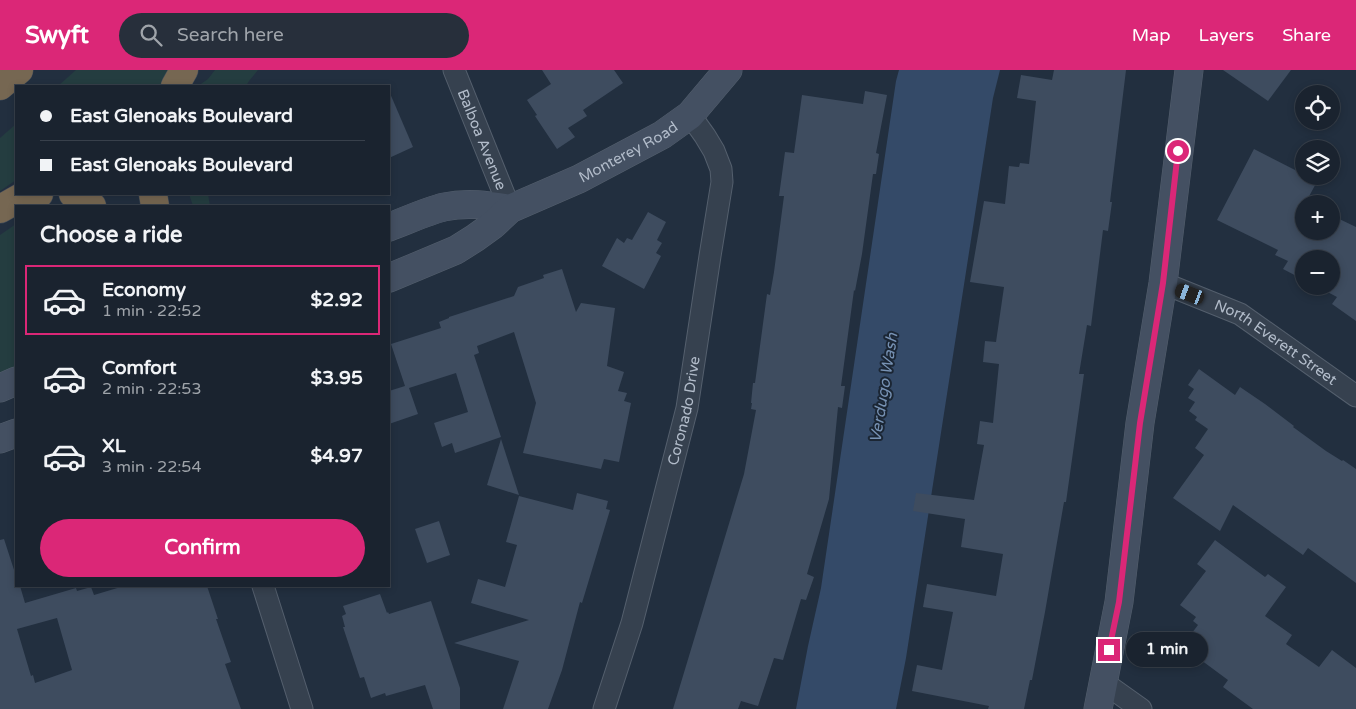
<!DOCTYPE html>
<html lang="en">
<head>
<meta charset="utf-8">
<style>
  :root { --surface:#1a232f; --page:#272f3b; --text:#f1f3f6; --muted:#9fa4aa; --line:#38404b; --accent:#db2777 }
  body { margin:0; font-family:"Varela Round",sans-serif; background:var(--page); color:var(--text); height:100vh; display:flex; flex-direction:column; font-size:19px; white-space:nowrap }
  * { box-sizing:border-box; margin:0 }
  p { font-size:16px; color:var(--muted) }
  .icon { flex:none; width:28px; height:28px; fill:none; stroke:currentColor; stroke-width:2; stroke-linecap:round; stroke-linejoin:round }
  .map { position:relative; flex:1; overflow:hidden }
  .sheet { position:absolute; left:15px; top:135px; width:375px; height:382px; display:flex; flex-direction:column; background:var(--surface); border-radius:0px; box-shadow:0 2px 8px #0003,0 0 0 1px var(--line) }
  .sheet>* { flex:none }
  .hud { position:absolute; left:15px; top:15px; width:375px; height:110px; border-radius:0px; box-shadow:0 2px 8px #0003,0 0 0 1px var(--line); display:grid; align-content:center; height:110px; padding:0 25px; background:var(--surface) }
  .controls { position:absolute; left:1295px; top:15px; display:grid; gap:10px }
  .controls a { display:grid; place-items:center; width:45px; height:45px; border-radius:50%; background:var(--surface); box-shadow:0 2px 8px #0003,0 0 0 1px var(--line); font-size:25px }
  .end { position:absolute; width:22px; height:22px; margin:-11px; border:6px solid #db2777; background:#fff; box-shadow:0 0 0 2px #fff }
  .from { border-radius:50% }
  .bubble { position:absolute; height:35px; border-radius:18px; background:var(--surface); box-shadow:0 2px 8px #0003,0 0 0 1px var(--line); font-size:16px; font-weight:700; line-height:35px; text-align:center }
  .car { position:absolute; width:15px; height:30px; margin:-15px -8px; border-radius:6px; box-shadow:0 0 4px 1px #0007; background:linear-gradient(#222 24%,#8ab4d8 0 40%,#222 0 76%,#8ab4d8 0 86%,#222 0) }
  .hud b { display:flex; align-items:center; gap:18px; height:48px; font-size:19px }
  .hud b+b { border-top:1px solid var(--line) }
  .hud i { width:12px; height:12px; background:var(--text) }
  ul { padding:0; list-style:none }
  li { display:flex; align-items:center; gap:15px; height:70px; margin:0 10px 8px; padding:0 15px; border:2px solid transparent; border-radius:0px }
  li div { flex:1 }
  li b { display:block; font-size:19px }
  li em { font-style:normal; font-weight:700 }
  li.on { border-color:var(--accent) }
  li>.icon { width:45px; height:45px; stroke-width:1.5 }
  h2 { padding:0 25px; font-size:22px; line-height:60px }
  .button { display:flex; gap:10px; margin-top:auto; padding:10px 25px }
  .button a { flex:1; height:58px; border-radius:30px; background:var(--accent); color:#fff; font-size:20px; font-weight:700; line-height:58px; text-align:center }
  header { display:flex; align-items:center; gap:30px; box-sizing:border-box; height:70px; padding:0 25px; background:var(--accent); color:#fff }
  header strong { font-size:24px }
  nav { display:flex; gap:28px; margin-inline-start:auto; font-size:18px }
  .search { width:350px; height:45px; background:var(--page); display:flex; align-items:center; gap:12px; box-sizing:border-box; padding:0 18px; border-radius:28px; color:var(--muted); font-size:19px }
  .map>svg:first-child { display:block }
  .green { fill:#243d40 }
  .water { fill:#344a68 }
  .building { fill:#3e4c5f; fill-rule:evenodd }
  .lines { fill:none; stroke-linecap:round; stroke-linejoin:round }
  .street-casing { stroke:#545f6d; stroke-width:23 }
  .secondary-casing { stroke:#545f6d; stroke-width:29 }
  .highway-casing { stroke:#414c5a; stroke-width:29 }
  .street { stroke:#36414f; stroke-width:21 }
  .secondary { stroke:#445062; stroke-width:28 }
  .highway { stroke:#766752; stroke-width:28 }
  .route { stroke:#db2777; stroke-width:6 }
  .labels { text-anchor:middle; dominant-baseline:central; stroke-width:4; stroke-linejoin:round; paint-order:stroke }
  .street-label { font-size:15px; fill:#b2bcca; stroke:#1b2634 }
  .water-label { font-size:16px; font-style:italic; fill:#7792b4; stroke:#1b2634 }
</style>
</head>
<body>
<header>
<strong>Swyft</strong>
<div class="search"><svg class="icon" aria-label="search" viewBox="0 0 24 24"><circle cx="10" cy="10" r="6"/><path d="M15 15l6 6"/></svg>Search here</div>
<nav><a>Map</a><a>Layers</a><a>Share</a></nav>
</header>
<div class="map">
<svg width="1356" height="639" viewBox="0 0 1356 639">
  <rect width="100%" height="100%" fill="#222f3f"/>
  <!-- green -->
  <g class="green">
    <path d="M76 0H173L161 16H58Z"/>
    <path d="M215 0H258L249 11 246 16H198L208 9Z"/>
    <path d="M16 54V110L0 121V68Z"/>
    <path d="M189 124H208L210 136H193Z"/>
    <path d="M16 154V296L0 303V165Z"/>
  </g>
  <!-- water -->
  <path class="water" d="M899 0H1000L993 28 906 588 896 639H796L808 576 821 518 896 11Z"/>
  <!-- building -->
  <g class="building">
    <path d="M542 0H614L623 13 583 40 587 46 568 58 575 67 557 79 535 46 537 45 527 30 551 14Z"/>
    <path d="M1054 0H1126L1110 132H1112L1108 161 1103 160 1091 256 1087 255 1079 304H1084L1066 432H1064L1045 542 1032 610H1030L1024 639H988L989 636 912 621 917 595 942 600 953 542 923 537 927 514 996 526 1003 484 961 477 965 449 913 441 916 423 974 430 984 375 977 374 980 351 993 353 999 294 983 292 985 271 996 272 1004 217 970 212 984 131 1005 134 1009 96 1019 97 1020 93 1029 94 1036 31 1017 28 1021 5 1052 10Z"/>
    <path d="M1223 0H1291L1268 31Z"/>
    <path d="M389 21 413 77 389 88Z"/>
    <path d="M865 21 887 25 876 83 879 84 876 104H873L862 184 855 221 854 220 841 316H845L842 338 838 337 829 429 807 504 814 507 806 530 801 529 783 590 774 588 758 636 741 631 738 639H673L744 404 756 340 751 339 752 333H751L753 313H755L767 224 770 225 774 202 784 126H779L785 82 794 83 802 25 863 34Z"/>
    <path d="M1254 79 1297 101 1301 93 1304 94V106H1320L1306 132 1309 134H1304V161H1331V145L1356 157V251L1332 234 1337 227 1316 216H1331V189H1304V210L1283 199 1288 191 1275 185 1278 180 1217 150Z"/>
    <path d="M648 142 666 152 657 170 662 173 656 183 661 186 644 219 602 196 617 168 624 173 627 168 632 170Z"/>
    <path d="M562 199 576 242 581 233 615 238 607 296 624 302 618 321 627 323 624 331 631 333 619 392 604 389 601 399 523 383 536 333 514 262 477 276 479 283 474 285 501 367 455 383 452 373 442 377 434 353 468 342 456 303 409 318 418 344 389 354V321L405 316 391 274 441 258 439 252 449 248V247L514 226 518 217 544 208 543 205Z"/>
    <path d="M1199 299 1235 325 1240 317 1265 334 1294 356 1293 357 1326 381 1342 391 1343 390 1356 399V513L1308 478 1303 485 1233 435 1220 461 1173 428 1204 385 1195 378 1208 359 1195 350 1197 347 1189 341 1195 332 1188 328 1194 319 1188 315Z"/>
    <path d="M501 369 519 425 487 415Z"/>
    <path d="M577 423 608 431 606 439 610 440 582 533 580 532 562 600 548 639H503L519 591 454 573 529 550 471 533 478 509 505 517 517 475 506 472 519 426 573 440Z"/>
    <path d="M439 451 450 485 427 493 415 459Z"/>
    <path d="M4 469 16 506V516H20L25 533 76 518 77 521 91 517 94 525 124 516H207L218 549H216L231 592 225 594 241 639H0V470ZM57 548 72 600 35 613 33 605 31 606 17 559Z"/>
    <path d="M1215 470 1265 507 1268 504 1286 517 1265 546 1292 565 1286 574 1319 597 1332 580 1356 598V639H1253L1223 617 1228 610 1182 576 1198 555 1193 551 1196 547 1180 535 1206 501 1197 494Z"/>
    <path d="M380 524 387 543 388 542 389 544 431 531 460 618V639H433L425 615 386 626 385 623 371 628 364 607 360 608 343 557H345L342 546 346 544 343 536Z"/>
  </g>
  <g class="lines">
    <defs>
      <g id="street">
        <path id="s1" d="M454 0 510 139"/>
        <path id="s2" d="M1163 213 1240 244 1356 326"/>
        <path d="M263 516 302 639"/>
        <path d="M1103 612 1141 639"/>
        <path id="s3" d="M604 639 632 553 687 338 710 186 722 112 721 99 714 81 705 66 690 45"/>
      </g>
      <g id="secondary">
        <path d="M389 157C406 151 427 141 444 137 467 132 488 135 510 139"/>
        <path id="s4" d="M389 208 456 180 475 168 493 155 510 139 579 109 662 65 690 45 728 0"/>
        <path d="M0 318 16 311"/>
        <path d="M0 369 16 363"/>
        <path d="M1098 639 1119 532 1140 353 1163 213 1189 0"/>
      </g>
      <g id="highway">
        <path d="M0 16 19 0"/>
        <path d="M175 16 184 0"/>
        <path d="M73 124 92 136"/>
        <path d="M153 124 155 136"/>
        <path d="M0 139 25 125 39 124"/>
      </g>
    </defs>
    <!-- street casing -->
    <use href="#street" class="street-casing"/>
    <!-- secondary casing -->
    <use href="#secondary" class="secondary-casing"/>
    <!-- highway casing -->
    <use href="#highway" class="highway-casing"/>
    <!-- street -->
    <use href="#street" class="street"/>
    <!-- secondary -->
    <use href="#secondary" class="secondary"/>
    <!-- highway -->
    <use href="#highway" class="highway"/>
  </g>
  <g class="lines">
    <!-- route -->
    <path class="route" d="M1109 580 1119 532 1140 353 1163 213 1178 81"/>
  </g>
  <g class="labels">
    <!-- street labels -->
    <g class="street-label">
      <text stroke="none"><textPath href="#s1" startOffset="75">Balboa Avenue</textPath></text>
      <text stroke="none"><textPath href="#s4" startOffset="272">Monterey Road</textPath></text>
      <text stroke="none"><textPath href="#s2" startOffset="128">North Everett Street</textPath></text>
      <text stroke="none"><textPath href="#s3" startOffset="309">Coronado Drive</textPath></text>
    </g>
    <!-- water labels -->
    <g class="water-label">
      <text transform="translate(884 318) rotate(-81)">Verdugo Wash</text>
    </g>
  </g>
</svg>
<div class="controls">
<a><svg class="icon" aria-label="locate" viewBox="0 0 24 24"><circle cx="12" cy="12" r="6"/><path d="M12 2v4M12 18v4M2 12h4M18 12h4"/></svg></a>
<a><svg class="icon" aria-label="layers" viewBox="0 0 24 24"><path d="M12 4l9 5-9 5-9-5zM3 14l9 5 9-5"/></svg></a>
<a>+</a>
<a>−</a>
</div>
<i class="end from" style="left:1178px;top:81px"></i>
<i class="end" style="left:1109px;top:580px"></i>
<div class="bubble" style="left:1126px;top:562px;width:82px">1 min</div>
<i class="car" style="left:1190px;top:224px;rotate:291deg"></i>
<div class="hud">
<b><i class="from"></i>East Glenoaks Boulevard</b>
<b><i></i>East Glenoaks Boulevard</b>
</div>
<section class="sheet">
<h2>Choose a ride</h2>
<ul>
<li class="on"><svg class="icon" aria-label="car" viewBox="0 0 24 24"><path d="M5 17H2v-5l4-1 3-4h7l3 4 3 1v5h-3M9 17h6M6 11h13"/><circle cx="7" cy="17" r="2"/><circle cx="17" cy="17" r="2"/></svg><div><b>Economy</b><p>1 min · 22:52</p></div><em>$2.92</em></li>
<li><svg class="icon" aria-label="car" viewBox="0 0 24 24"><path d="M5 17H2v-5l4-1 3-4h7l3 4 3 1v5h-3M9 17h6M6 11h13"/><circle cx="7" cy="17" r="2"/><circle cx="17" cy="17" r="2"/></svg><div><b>Comfort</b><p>2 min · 22:53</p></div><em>$3.95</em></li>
<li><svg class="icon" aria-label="car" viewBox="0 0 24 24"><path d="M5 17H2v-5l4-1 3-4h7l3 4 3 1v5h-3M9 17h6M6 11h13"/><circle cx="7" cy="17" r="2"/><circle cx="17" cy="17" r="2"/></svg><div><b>XL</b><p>3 min · 22:54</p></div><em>$4.97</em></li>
</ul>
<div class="button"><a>Confirm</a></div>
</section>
</div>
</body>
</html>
